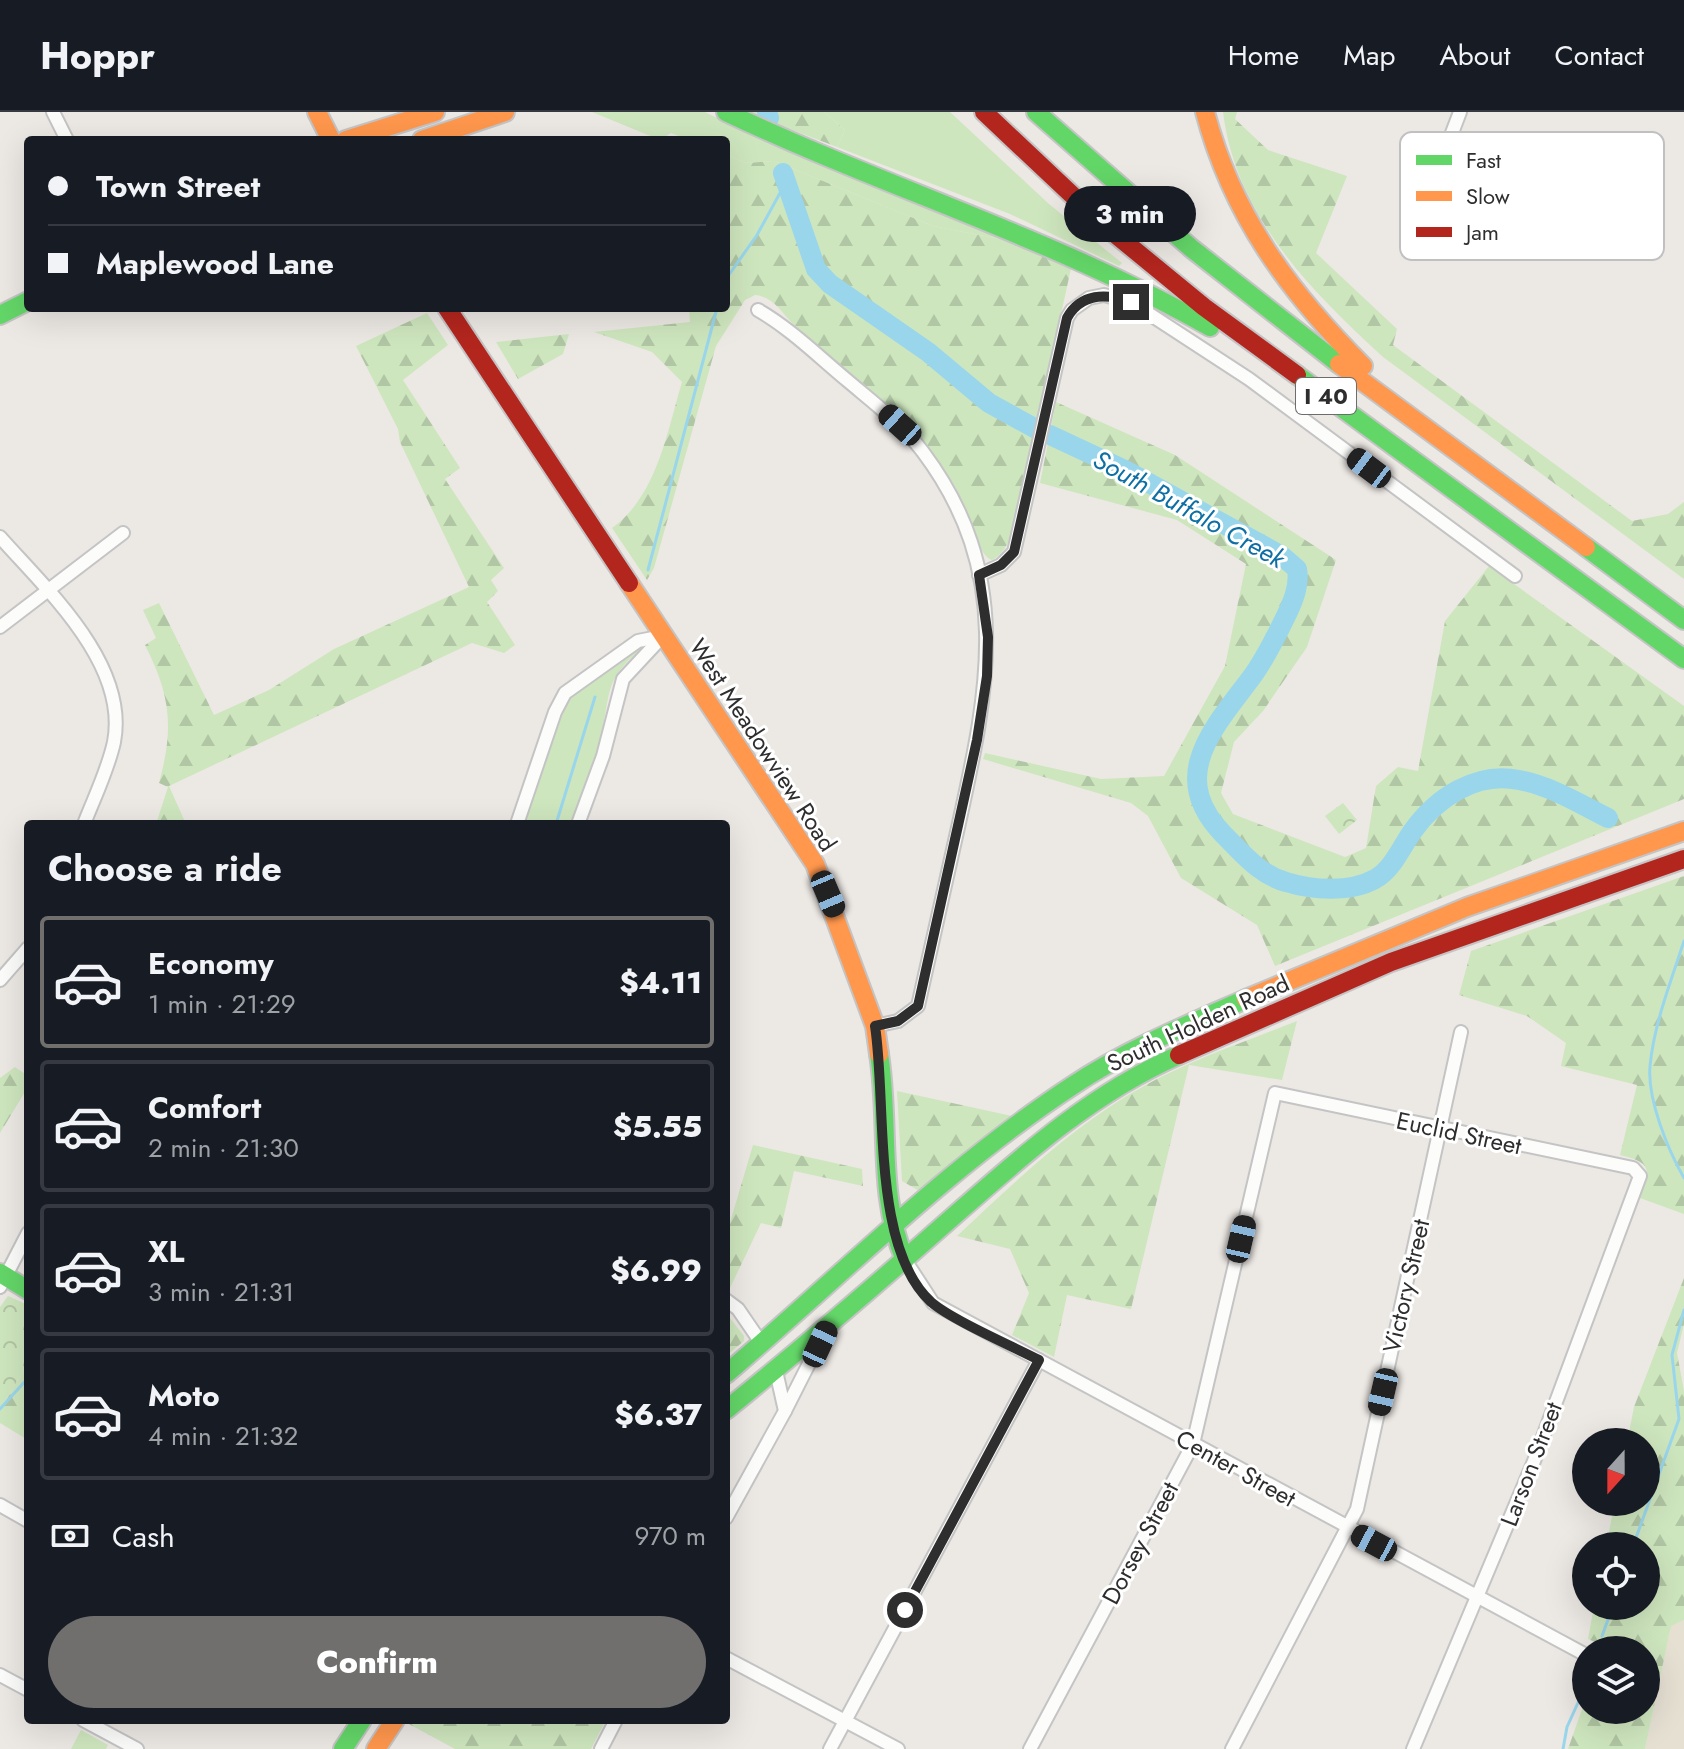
<!DOCTYPE html>
<html lang="en">
<head>
<meta charset="utf-8">
<style>
  :root { --surface:#171b24; --page:#20242c; --text:#f1f3f6; --muted:#9ea1a6; --line:#363941; --accent:#706f6e }
  body { margin:0; font-family:Jost,sans-serif; background:var(--page); color:var(--text); height:100vh; display:flex; flex-direction:column; font-size:30px; white-space:nowrap }
  * { box-sizing:border-box; margin:0 }
  p { font-size:26px; color:var(--muted) }
  .icon { flex:none; width:44px; height:44px; fill:none; stroke:currentColor; stroke-width:2; stroke-linecap:round; stroke-linejoin:round }
  .map { position:relative; flex:1; overflow:hidden }
  .sheet { position:absolute; left:24px; top:708px; width:706px; height:904px; display:flex; flex-direction:column; background:var(--surface); border-radius:8px; box-shadow:0 8px 32px #0002 }
  .sheet>* { flex:none }
  .hud { position:absolute; left:24px; top:24px; width:706px; height:176px; border-radius:8px; box-shadow:0 8px 32px #0002; display:grid; align-content:center; height:176px; padding:0 24px; background:var(--surface) }
  .needle { width:52px; rotate:201deg }
  .controls { position:absolute; left:1572px; top:1316px; display:grid; gap:16px }
  .controls a { display:grid; place-items:center; width:88px; height:88px; border-radius:50%; background:var(--surface); box-shadow:0 8px 32px #0002; font-size:40px }
  .end { position:absolute; width:36px; height:36px; margin:-18px; border:10px solid #2e2e2e; background:#fff; box-shadow:0 0 0 4px #fff }
  .from { border-radius:50% }
  .bubble { position:absolute; height:56px; border-radius:28px; background:var(--surface); box-shadow:0 8px 32px #0002; font-size:26px; font-weight:800; line-height:56px; text-align:center }
  .car { position:absolute; width:24px; height:48px; margin:-24px -12px; border-radius:10px; box-shadow:0 0 6px 2px #0007; background:linear-gradient(#222 24%,#8ab4d8 0 40%,#222 0 76%,#8ab4d8 0 86%,#222 0) }
  .hud b { display:flex; align-items:center; gap:28px; height:76px; font-size:30px }
  .hud b+b { border-top:2px solid var(--line) }
  .hud i { width:20px; height:20px; background:var(--text) }
  ul { padding:0; list-style:none }
  li { display:flex; align-items:center; gap:24px; height:132px; margin:0 16px 12px; padding:0 8px; border:4px solid var(--line); border-radius:8px }
  li div { flex:1 }
  li b { display:block; font-size:30px }
  li em { font-style:normal; font-weight:800 }
  li.active { border-color:var(--accent) }
  li>.icon { width:72px; height:72px; stroke-width:1.5 }
  h2 { padding:0 24px; font-size:36px; line-height:96px }
  .pay { display:flex; align-items:center; gap:20px; height:88px; padding:0 24px; font-size:30px }
  .pay p { margin-inline-start:auto }
  .primary-button { display:flex; gap:16px; margin-top:auto; padding:16px 24px }
  .primary-button a { flex:1; height:92px; border-radius:48px; background:var(--accent); color:#fff; font-size:32px; font-weight:800; line-height:92px; text-align:center }
  header { display:flex; align-items:center; gap:48px; box-sizing:border-box; height:112px; padding:0 40px; background:var(--surface); border-bottom:2px solid var(--line) }
  header strong { font-size:38px }
  nav { display:flex; gap:44px; margin-inline-start:auto; font-size:28px }
  .map>svg:first-child { display:block }
  .education { fill:#e6e0d3 }
  .grass { fill:#cee6be }
  .forest { fill:url(#forest-firs) }
  .park { fill:url(#park-crowns) }
  .lines { fill:none; stroke-linecap:round; stroke-linejoin:round }
  .stream { stroke:#99d6ec; stroke-width:3 }
  .river { stroke:#99d6ec; stroke-width:20 }
  .street-casing { stroke:#c5c4c5; stroke-width:16 }
  .fast-casing { stroke:#c5c4c5; stroke-width:22 }
  .slow-casing { stroke:#c5c4c5; stroke-width:22 }
  .jam-casing { stroke:#c5c4c5; stroke-width:22 }
  .street { stroke:#fcfcfb; stroke-width:12 }
  .fast { stroke:#63d668; stroke-width:18 }
  .slow { stroke:#ff974d; stroke-width:18 }
  .jam { stroke:#b3261e; stroke-width:18 }
  .route { stroke:#2e2e2e; stroke-width:10 }
  .labels { text-anchor:middle; dominant-baseline:central; stroke-width:6; stroke-linejoin:round; paint-order:stroke }
  .shield { fill:#fff; stroke:#6d6d6d; stroke-width:2 }
  .shield-label { font-size:22px; font-weight:bold; fill:#2e2e2e }
  .street-label { font-size:24px; fill:#2e2e2e; stroke:#fff }
  .water-label { font-size:26px; font-style:italic; fill:#0d6fa3; stroke:#fff }
  .key { fill:#fff; stroke:#c0c0c0; stroke-width:2 }
  .key-label { font-size:22px; fill:#2e2e2e }
</style>
</head>
<body>
<header>
<strong>Hoppr</strong>
<nav><a>Home</a><a>Map</a><a>About</a><a>Contact</a></nav>
</header>
<div class="map">
<svg width="1684" height="1637" viewBox="0 0 1684 1637">
  <defs>
    <pattern id="forest-firs" width="22" height="20" patternUnits="userSpaceOnUse" patternTransform="scale(2)"><rect width="22" height="20" fill="#cee6be"/><path d="M5 1l3.5 6h-7zM16 11l3.5 6h-7z" fill="#b1c6a4"/></pattern>
    <pattern id="park-crowns" width="20" height="18" patternUnits="userSpaceOnUse" patternTransform="scale(2)"><rect width="20" height="18" fill="#cee6be"/><path d="M2 6a3 3 0 1 1 6 0M12 15a3 3 0 1 1 6 0" fill="none" stroke="#b1c6a4"/></pattern>
  </defs>
  <rect width="100%" height="100%" fill="#ece8e4"/>
  <!-- education -->
  <path class="education" d="M1684 1508V1637H1645L1671 1513Z"/>
  <!-- grass -->
  <g class="grass">
    <path d="M592 0H705L767 31 1021 131 933 114 774 49 746 51 726 43V28H689L671 21 660 28Z"/>
    <path d="M824 0H950L1049 92 1122 151 1119 154 1010 102 837 35 845 18Z"/>
    <path d="M641 533 642 537C602 567 611 586 600 629 594 658 582 685 571 712H523L569 584Z"/>
    <path d="M81 1618 108 1633 106 1637H71Z"/>
  </g>
  <!-- forest -->
  <g class="forest">
    <path d="M745 0H824L845 18 837 35Z"/>
    <path d="M1223 0H1237L1235 7 1268 38 1347 64 1316 141 1397 217 1393 233 1632 409 1668 402 1684 390V467L1383 245C1310 178 1236 104 1223 0Z"/>
    <path d="M726 43 746 51 774 49 933 114 1021 131 1072 152 1017 402C1013 419 1009 439 992 448 977 444 963 390 954 373 909 299 854 268 793 212 781 200 774 185 755 183L745 188 716 234 654 456 647 468 612 416C657 384 667 320 682 270L652 240 594 220 690 210 689 196H726Z"/>
    <path d="M427 201 448 233 403 268 460 356 445 367 504 456 491 468 498 479 487 490 515 533 504 541 472 531 169 674 186 712H156L168 675 159 671C174 616 171 584 145 533L156 526 143 498 159 491 214 603 269 578 334 537 469 475 400 330 398 317 356 234Z"/>
    <path d="M569 222 563 242 518 267 496 230Z"/>
    <path d="M1056 290 1175 343 1336 448 1307 535 1263 599 1234 630 1221 681 1233 702 1345 745 1366 736 1376 674 1398 655 1418 659 1445 509 1489 454 1684 594V687L1275 854 1257 813 1181 766 1148 704 1131 691 983 647 985 641 1101 667 1164 664 1225 554 1246 452 1177 408 1040 371Z"/>
    <path d="M1684 764V1102L1640 1086C1650 1057 1653 1051 1620 1043L1637 973 1561 954 1566 931 1527 904 1459 883 1471 839Z"/>
    <path d="M1297 909 1282 968 1189 953 1131 1197 1067 1183 1054 1245 1012 1223 1029 1181 1010 1137 957 1124C1016 1069 1073 1013 1144 974 1192 947 1247 929 1297 909Z"/>
    <path d="M15 955 28 964V975L0 1021V966Z"/>
    <path d="M897 979 1012 1004 921 1080 902 1069Z"/>
    <path d="M753 1033 862 1057 863 1074 794 1059 781 1116 761 1111 730 1176 726 1174V1124Z"/>
    <path d="M1684 1166V1212L1677 1241 1684 1279V1508L1671 1514 1645 1637H1568L1586 1586V1598H1646V1538H1612L1588 1527 1594 1494H1646V1434H1606L1615 1390H1646V1330H1627L1634 1295Z"/>
    <path d="M726 1201 744 1224V1229L726 1244Z"/>
    <path d="M28 1250V1328L0 1311V1298Z"/>
    <path d="M410 1608H606L591 1637H455L407 1611Z"/>
  </g>
  <!-- park -->
  <g class="park">
    <path d="M1343 691 1357 708 1339 722 1325 704Z"/>
    <path d="M8 1184 28 1193V1250L0 1298V1195Z"/>
  </g>
  <g class="lines">
    <!-- stream -->
    <g class="stream">
      <path d="M726 167 757 123 786 70"/>
      <path d="M648 458 717 196"/>
      <path d="M556 712 595 585"/>
      <path d="M1684 829C1671 869 1654 912 1650 954 1647 987 1668 1038 1684 1066"/>
      <path d="M0 1297 28 1266"/>
      <path d="M1633 1434 1679 1307 1672 1243 1684 1198"/>
      <path d="M1602 1524 1613 1494"/>
      <path d="M1563 1637 1567 1615 1586 1573"/>
    </g>
    <!-- river -->
    <g class="river">
      <path d="M767 0 769 6"/>
      <path d="M783 61 816 157 830 172 928 240 989 291 1038 318"/>
      <path d="M1050 323 1127 359 1282 444 1297 457C1300 475 1292 492 1284 508 1274 528 1264 549 1251 566 1212 618 1167 665 1224 723 1243 742 1260 763 1286 770 1312 778 1350 781 1375 767 1392 758 1401 736 1412 720 1436 686 1476 659 1519 668 1551 674 1580 692 1608 706"/>
    </g>
    <defs>
      <g id="street">
        <path d="M53 0 67 28"/>
        <path d="M1427 135 1423 97 1460 0"/>
        <path d="M758 198C791 217 819 245 848 269 874 291 902 312 923 340 1013 460 989 576 959 711 945 772 932 833 918 894L898 909 875 914"/>
        <path d="M0 425C46 477 129 552 114 630 108 658 94 686 84 712"/>
        <path d="M979 463 1001 453 1014 440 1067 206 1072 198 1089 186 1104 183 1131 190 1249 267 1515 464"/>
        <path d="M0 515 123 421"/>
        <path d="M517 712 555 600 565 581 638 529 663 524"/>
        <path d="M578 712 603 644 623 567 663 524"/>
        <path d="M0 868 28 836"/>
        <path d="M905 1148 933 1191 1586 1543"/>
        <path d="M0 1175 28 1121"/>
        <path d="M726 1188 738 1197 762 1232"/>
        <path d="M785 1299 825 1220"/>
        <path d="M0 1393 28 1409"/>
        <path d="M726 1406 785 1299 776 1259"/>
        <path d="M726 1546 898 1637"/>
        <path d="M0 1563 28 1578"/>
        <path d="M83 1608 137 1637"/>
        <path d="M601 1637 616 1608"/>
        <path d="M830 1637 1039 1248"/>
        <path d="M1030 1637 1193 1332 1275 981 1633 1056 1640 1064 1534 1349 1413 1637"/>
        <path d="M1232 1637 1357 1397 1461 920"/>
      </g>
      <g id="fast">
        <path d="M726 0C886 76 1056 127 1210 215"/>
        <path d="M1036 0 1191 136 1339 252"/>
        <path d="M0 203 28 189"/>
        <path d="M1297 263 1684 547"/>
        <path d="M1586 435 1684 508"/>
        <path d="M879 942C890 1011 877 1083 905 1148"/>
        <path d="M0 1161 28 1178"/>
        <path d="M726 1262C840 1165 947 1056 1072 974 1126 938 1187 913 1246 887"/>
        <path d="M726 1298C795 1242 863 1184 930 1125 1008 1057 1083 985 1179 943"/>
        <path d="M343 1637 362 1608"/>
      </g>
      <g id="slow">
        <path d="M317 0 331 28"/>
        <path d="M1205 0C1232 103 1289 180 1363 254"/>
        <path d="M346 28 435 0"/>
        <path d="M422 28 505 0"/>
        <path d="M1339 252 1586 435"/>
        <path d="M629 471 815 752 875 914 879 942"/>
        <path d="M1246 887 1467 795 1684 719"/>
        <path d="M376 1637 395 1608"/>
      </g>
      <g id="jam">
        <path d="M984 0 1104 113 1204 195 1297 263"/>
        <path d="M447 196 629 471"/>
        <path d="M1179 943 1391 850 1684 747"/>
      </g>
    </defs>
    <!-- street casing -->
    <use href="#street" class="street-casing"/>
    <!-- fast casing -->
    <use href="#fast" class="fast-casing"/>
    <!-- slow casing -->
    <use href="#slow" class="slow-casing"/>
    <!-- jam casing -->
    <use href="#jam" class="jam-casing"/>
    <!-- street -->
    <use href="#street" class="street"/>
    <!-- fast -->
    <use href="#fast" class="fast"/>
    <!-- slow -->
    <use href="#slow" class="slow"/>
    <!-- jam -->
    <use href="#jam" class="jam"/>
  </g>
  <g class="lines">
    <!-- route -->
    <path class="route" d="M905 1498 1039 1248C1012 1234 952 1208 931 1190 871 1135 887 991 875 914L898 909 918 894 977 628 987 564 988 525 979 463 1001 453 1014 440 1067 206C1081 181 1106 181 1131 190"/>
  </g>
  <g class="labels">
    <!-- shield labels -->
    <rect class="shield" x="1296" y="266" width="60" height="36" rx="6"/>
    <g class="shield-label">
      <text x="1326" y="284">I 40</text>
    </g>
    <!-- street labels -->
    <g class="street-label">
      <text transform="translate(763 633) rotate(57)">West Meadowview Road</text>
      <text transform="translate(1198 911) rotate(-25)">South Holden Road</text>
      <text transform="translate(1459 1021) rotate(12)">Euclid Street</text>
      <text transform="translate(1406 1174) rotate(-77)">Victory Street</text>
      <text transform="translate(1531 1352) rotate(-69)">Larson Street</text>
      <text transform="translate(1236 1356) rotate(29)">Center Street</text>
      <text transform="translate(1140 1431) rotate(-62)">Dorsey Street</text>
    </g>
    <!-- water labels -->
    <g class="water-label">
      <text transform="translate(1189 397) rotate(29)">South Buffalo Creek</text>
    </g>
  </g>
  <!-- legend -->
  <rect x="1400" y="20" width="264" height="128" rx="12" class="key"/>
  <rect x="1416" y="43" width="36" height="10" fill="#63d668"/>
  <rect x="1416" y="79" width="36" height="10" fill="#ff974d"/>
  <rect x="1416" y="115" width="36" height="10" fill="#b3261e"/>
  <g class="key-label">
    <text x="1466" y="56">Fast</text>
    <text x="1466" y="92">Slow</text>
    <text x="1466" y="128">Jam</text>
  </g>
</svg>
<div class="controls">
<a><svg class="needle" viewBox="-14 -14 28 28"><path d="M0-13l5 13h-10z" fill="#e53935"/><path d="M0 13l5-13h-10z" fill="#9ea1a6"/></svg></a>
<a><svg class="icon" aria-label="locate" viewBox="0 0 24 24"><circle cx="12" cy="12" r="6"/><path d="M12 2v4M12 18v4M2 12h4M18 12h4"/></svg></a>
<a><svg class="icon" aria-label="layers" viewBox="0 0 24 24"><path d="M12 4l9 5-9 5-9-5zM3 14l9 5 9-5"/></svg></a>
</div>
<i class="end from" style="left:905px;top:1498px"></i>
<i class="end" style="left:1131px;top:190px"></i>
<div class="bubble" style="left:1064px;top:74px;width:132px">3 min</div>
<i class="car" style="left:900px;top:313px;rotate:312deg"></i>
<i class="car" style="left:1369px;top:356px;rotate:307deg"></i>
<i class="car" style="left:828px;top:782px;rotate:157deg"></i>
<i class="car" style="left:1241px;top:1127px;rotate:13deg"></i>
<i class="car" style="left:820px;top:1232px;rotate:25deg"></i>
<i class="car" style="left:1383px;top:1280px;rotate:193deg"></i>
<i class="car" style="left:1374px;top:1431px;rotate:298deg"></i>
<div class="hud">
<b><i class="from"></i>Town Street</b>
<b><i></i>Maplewood Lane</b>
</div>
<section class="sheet">
<h2>Choose a ride</h2>
<ul>
<li class="active"><svg class="icon" aria-label="car" viewBox="0 0 24 24"><path d="M5 17H2v-5l4-1 3-4h7l3 4 3 1v5h-3M9 17h6M6 11h13"/><circle cx="7" cy="17" r="2"/><circle cx="17" cy="17" r="2"/></svg><div><b>Economy</b><p>1 min · 21:29</p></div><em>$4.11</em></li>
<li><svg class="icon" aria-label="car" viewBox="0 0 24 24"><path d="M5 17H2v-5l4-1 3-4h7l3 4 3 1v5h-3M9 17h6M6 11h13"/><circle cx="7" cy="17" r="2"/><circle cx="17" cy="17" r="2"/></svg><div><b>Comfort</b><p>2 min · 21:30</p></div><em>$5.55</em></li>
<li><svg class="icon" aria-label="car" viewBox="0 0 24 24"><path d="M5 17H2v-5l4-1 3-4h7l3 4 3 1v5h-3M9 17h6M6 11h13"/><circle cx="7" cy="17" r="2"/><circle cx="17" cy="17" r="2"/></svg><div><b>XL</b><p>3 min · 21:31</p></div><em>$6.99</em></li>
<li><svg class="icon" aria-label="car" viewBox="0 0 24 24"><path d="M5 17H2v-5l4-1 3-4h7l3 4 3 1v5h-3M9 17h6M6 11h13"/><circle cx="7" cy="17" r="2"/><circle cx="17" cy="17" r="2"/></svg><div><b>Moto</b><p>4 min · 21:32</p></div><em>$6.37</em></li>
</ul>
<div class="pay"><svg class="icon" aria-label="cash" viewBox="0 0 24 24"><path d="M3 7h18v10H3z"/><circle cx="12" cy="12" r="2"/></svg>Cash<p>970 m</p></div>
<div class="primary-button"><a>Confirm</a></div>
</section>
</div>
</body>
</html>
